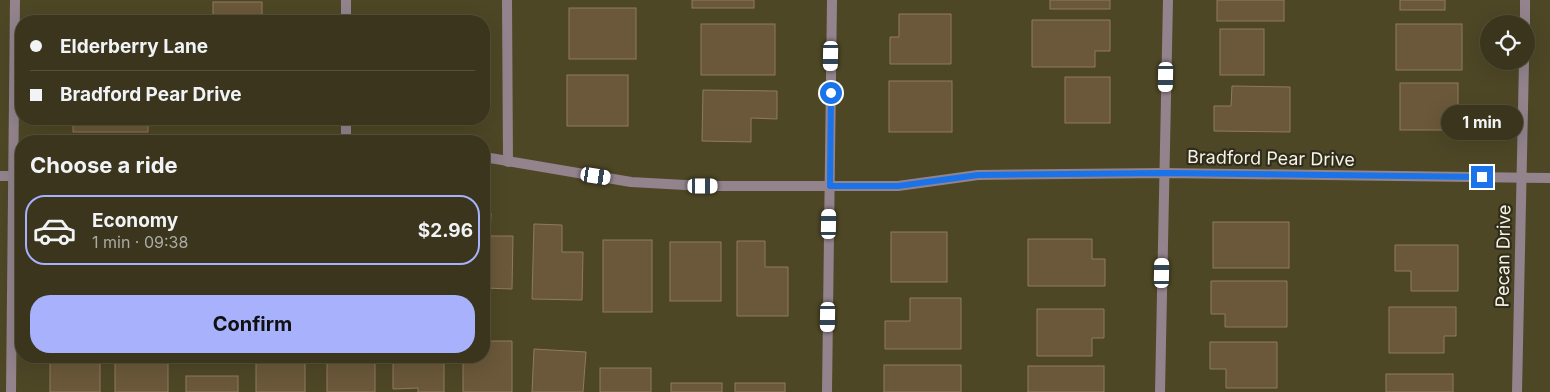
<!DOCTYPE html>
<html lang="en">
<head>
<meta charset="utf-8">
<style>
  :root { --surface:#3a351c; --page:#454029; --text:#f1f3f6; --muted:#ababa3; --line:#54503b; --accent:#a7b1fc }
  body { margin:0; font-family:Inter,sans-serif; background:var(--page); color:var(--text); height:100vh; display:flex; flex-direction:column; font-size:19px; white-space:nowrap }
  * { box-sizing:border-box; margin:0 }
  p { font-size:16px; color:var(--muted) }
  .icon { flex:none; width:28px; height:28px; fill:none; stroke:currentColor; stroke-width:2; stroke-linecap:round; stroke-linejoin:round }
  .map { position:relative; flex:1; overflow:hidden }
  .details { position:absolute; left:15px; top:135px; width:475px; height:228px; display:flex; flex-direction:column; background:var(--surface); border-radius:20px; box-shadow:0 5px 20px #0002,0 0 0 1px var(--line) }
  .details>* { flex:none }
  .top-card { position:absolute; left:15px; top:15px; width:475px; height:110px; border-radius:20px; box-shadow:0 5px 20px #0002,0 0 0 1px var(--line); display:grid; align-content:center; height:110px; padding:0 15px; background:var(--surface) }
  .controls { position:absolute; left:1480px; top:15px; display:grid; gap:10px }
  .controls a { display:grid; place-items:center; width:55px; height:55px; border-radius:50%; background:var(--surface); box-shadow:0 5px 20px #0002,0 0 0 1px var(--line); font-size:25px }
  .end { position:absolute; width:22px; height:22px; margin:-11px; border:6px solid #1a73e8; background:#fff; box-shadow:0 0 0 2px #fff }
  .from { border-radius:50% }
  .bubble { position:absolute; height:35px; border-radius:18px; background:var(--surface); box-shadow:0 5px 20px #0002,0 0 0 1px var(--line); font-size:16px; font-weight:700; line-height:35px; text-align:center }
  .car { position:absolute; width:15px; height:30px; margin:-15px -8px; border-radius:6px; box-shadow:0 0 4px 1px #0007; background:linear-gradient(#fff 24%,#345 0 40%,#fff 0 76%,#345 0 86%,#fff 0) }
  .top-card b { display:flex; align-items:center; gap:18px; height:48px; font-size:19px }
  .top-card b+b { border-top:1px solid var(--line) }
  .top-card i { width:12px; height:12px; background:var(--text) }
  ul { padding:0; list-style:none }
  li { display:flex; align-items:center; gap:15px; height:70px; margin:0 10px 8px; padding:0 5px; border:2px solid transparent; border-radius:20px }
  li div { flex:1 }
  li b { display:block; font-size:19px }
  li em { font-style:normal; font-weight:700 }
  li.current { border-color:var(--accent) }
  li>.icon { width:45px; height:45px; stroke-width:1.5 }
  h2 { padding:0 15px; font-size:22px; line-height:60px }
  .action { display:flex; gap:10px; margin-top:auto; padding:10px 15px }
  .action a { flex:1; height:58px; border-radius:20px; background:var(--accent); color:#111; font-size:20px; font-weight:700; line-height:58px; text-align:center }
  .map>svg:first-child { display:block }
  .building { fill:#6b583a; stroke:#8f7b5c }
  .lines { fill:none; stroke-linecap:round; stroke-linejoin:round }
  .street { stroke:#92838d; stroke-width:10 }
  .route { stroke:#1a73e8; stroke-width:6 }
  .labels { text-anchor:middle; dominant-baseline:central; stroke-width:4.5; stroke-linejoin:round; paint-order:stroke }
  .street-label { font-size:18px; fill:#f8f4e2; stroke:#302d1e }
</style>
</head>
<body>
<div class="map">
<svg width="1550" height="392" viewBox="0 0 1550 392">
  <rect width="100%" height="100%" fill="#4e4726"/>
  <!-- building -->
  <g class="building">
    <rect x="692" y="0" width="62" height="8"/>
    <rect x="1050" y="0" width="60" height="9"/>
    <rect x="1217" y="0" width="67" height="21"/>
    <rect x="1400" y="0" width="45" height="10"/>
    <rect x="213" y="2" width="49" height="19"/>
    <rect x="569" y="8" width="67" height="51"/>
    <path d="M899 14H951V64H890V37H899Z"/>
    <rect x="95" y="15" width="51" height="6"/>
    <path d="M1032 20H1110V51H1095V67H1032Z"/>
    <rect x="701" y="24" width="74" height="51"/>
    <rect x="1396" y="24" width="66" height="46"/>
    <rect x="1220" y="29" width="44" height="46"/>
    <rect x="567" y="75" width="61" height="51"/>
    <rect x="1065" y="77" width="45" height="46"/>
    <rect x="889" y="81" width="63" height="51"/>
    <rect x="1400" y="83" width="58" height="47"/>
    <path d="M1232 86 1290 87V132L1214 131V106H1231Z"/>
    <path d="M703 90 777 91V119L751 118V142L702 141Z"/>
    <rect x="73" y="119" width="75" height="13"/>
    <path d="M484 213H491L490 236H513L512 289 484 288Z"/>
    <rect x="1213" y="222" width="76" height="46"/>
    <path d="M534 224 562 225V252H583L582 300 532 299Z"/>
    <rect x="891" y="232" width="56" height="50"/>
    <path d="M1028 239H1092V259H1105V286H1028Z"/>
    <rect x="603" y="240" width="49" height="72"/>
    <path d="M737 241H765V267H788V316H737Z"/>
    <rect x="670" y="242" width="51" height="59"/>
    <path d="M1395 245H1458V291H1411V271H1395Z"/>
    <path d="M1211 281H1287V327H1225V314H1211Z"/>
    <path d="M910 298H961V349H885V321H910Z"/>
    <path d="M1389 307H1456V336H1444V353H1389Z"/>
    <path d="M1037 309H1104V338H1092V356H1037Z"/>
    <path d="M484 341H512V392H463V356H484Z"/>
    <path d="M1210 342H1277V388H1226V369H1210Z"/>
    <path d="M534 349 586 352 583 392H532Z"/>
    <rect x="256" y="356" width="49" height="36"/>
    <rect x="327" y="356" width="48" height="36"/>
    <path d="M393 356H444V392H418V388L393 389Z"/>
    <rect x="50" y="360" width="50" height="32"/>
    <rect x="115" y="360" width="53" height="32"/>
    <rect x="884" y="365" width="77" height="27"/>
    <rect x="1028" y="366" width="76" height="26"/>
    <rect x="600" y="368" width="51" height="24"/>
    <rect x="1386" y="374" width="67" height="18"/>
    <rect x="186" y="376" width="52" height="16"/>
    <rect x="671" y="383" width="51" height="9"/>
    <rect x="735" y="383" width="50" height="9"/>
  </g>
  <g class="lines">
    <!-- street -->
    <g class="street">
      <path d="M346 0V21"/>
      <path d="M507 0 508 162"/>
      <path d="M1525 24V0"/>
      <path d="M346 119V141"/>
      <path d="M484 157 631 182 703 186H898L978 175 1164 173 1550 178"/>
      <path d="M0 176H21"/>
      <path d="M11 392 15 0"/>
      <path d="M827 392 832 0"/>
      <path d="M1160 392 1168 0"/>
      <path d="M1517 392 1524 61"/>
    </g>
  </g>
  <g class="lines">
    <!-- route -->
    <path class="route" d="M831 93 830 186H898L978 175 1164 173 1482 177"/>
  </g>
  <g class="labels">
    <!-- street labels -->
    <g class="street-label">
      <text transform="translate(1271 158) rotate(1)">Bradford Pear Drive</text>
      <text transform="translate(1503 256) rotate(-89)">Pecan Drive</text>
    </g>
  </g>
</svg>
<div class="controls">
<a><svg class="icon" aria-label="locate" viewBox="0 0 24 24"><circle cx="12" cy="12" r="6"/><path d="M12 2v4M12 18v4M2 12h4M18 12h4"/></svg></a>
</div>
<i class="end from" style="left:831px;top:93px"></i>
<i class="end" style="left:1482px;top:177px"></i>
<div class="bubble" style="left:1441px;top:105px;width:82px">1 min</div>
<i class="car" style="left:831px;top:56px;rotate:181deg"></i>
<i class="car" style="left:1166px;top:77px;rotate:181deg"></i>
<i class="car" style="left:596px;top:176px;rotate:99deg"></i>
<i class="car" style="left:703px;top:186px;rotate:90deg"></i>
<i class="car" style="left:829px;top:224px;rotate:1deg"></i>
<i class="car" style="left:1162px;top:273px;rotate:1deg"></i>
<i class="car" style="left:828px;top:317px;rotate:181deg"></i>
<div class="top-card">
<b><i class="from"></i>Elderberry Lane</b>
<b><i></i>Bradford Pear Drive</b>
</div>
<section class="details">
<h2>Choose a ride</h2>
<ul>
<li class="current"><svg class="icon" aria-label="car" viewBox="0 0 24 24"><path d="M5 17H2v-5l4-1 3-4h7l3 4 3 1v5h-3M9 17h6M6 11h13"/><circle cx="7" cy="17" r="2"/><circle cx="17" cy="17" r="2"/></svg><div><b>Economy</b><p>1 min · 09:38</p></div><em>$2.96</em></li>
</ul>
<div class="action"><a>Confirm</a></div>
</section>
</div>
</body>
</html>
